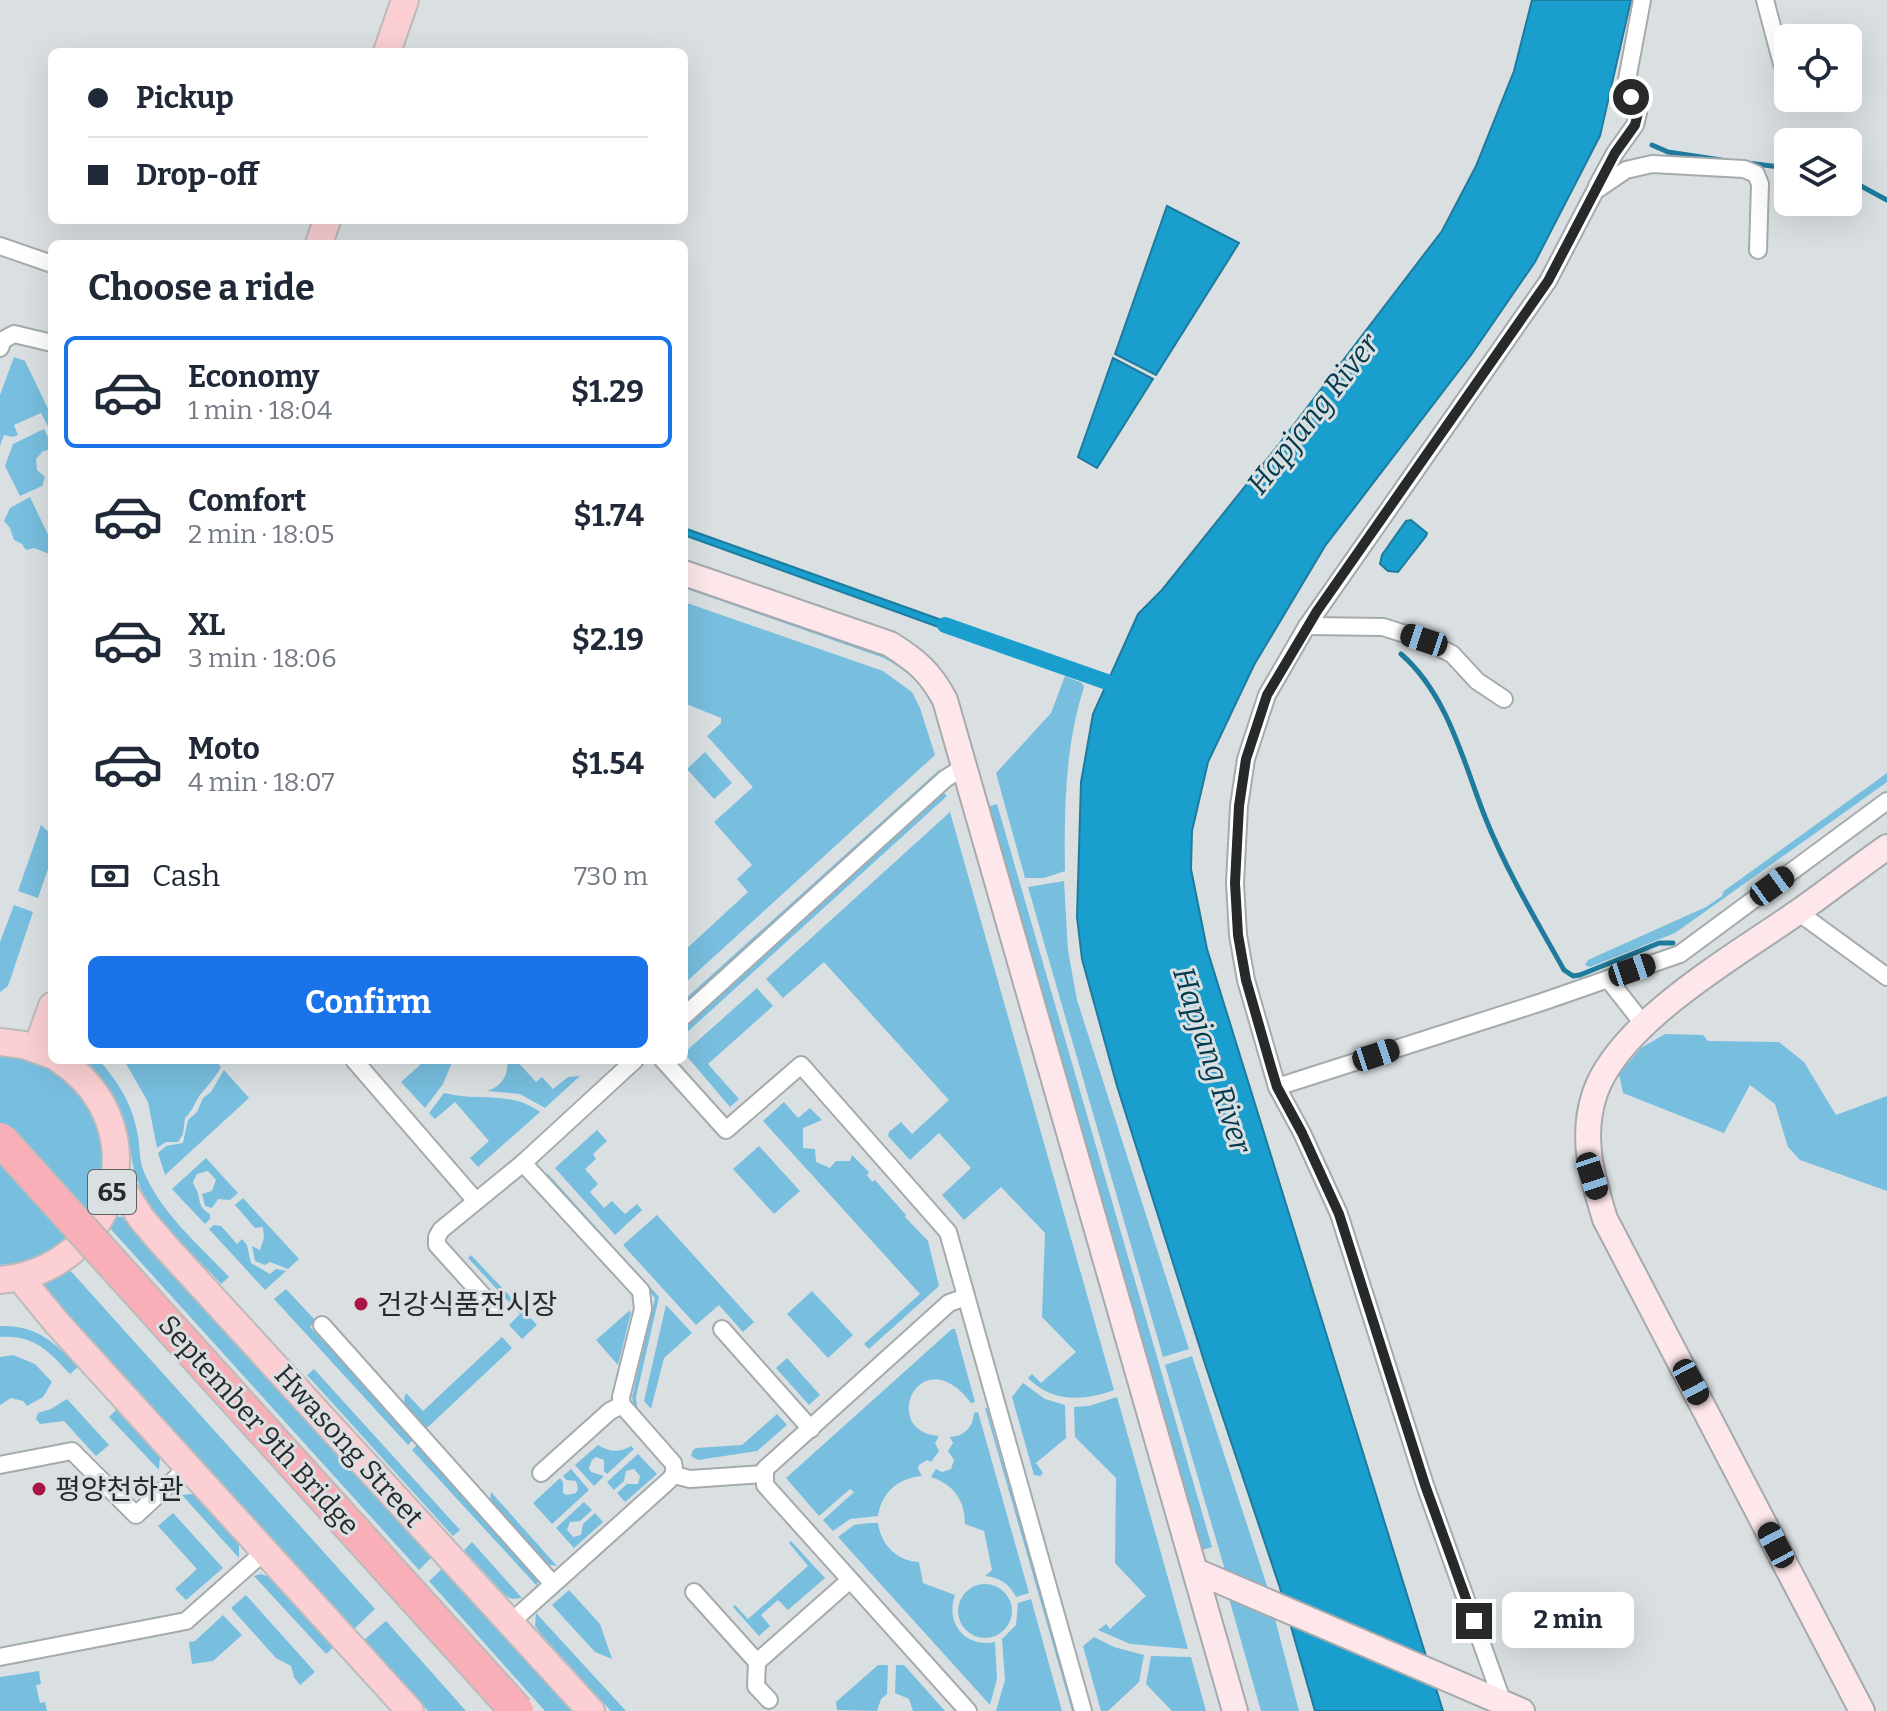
<!DOCTYPE html>
<html lang="en">
<head>
<meta charset="utf-8">
<style>
  :root { --surface:#fff; --page:#f2f2f3; --text:#1f2937; --muted:#747a83; --line:#e0e1e3; --accent:#1a73e8 }
  body { margin:0; font-family:Bitter,"Noto Sans KR",serif; background:var(--page); color:var(--text); height:100vh; display:flex; flex-direction:column; font-size:30px; white-space:nowrap }
  * { box-sizing:border-box; margin:0 }
  p { font-size:26px; color:var(--muted) }
  .icon { flex:none; width:44px; height:44px; fill:none; stroke:currentColor; stroke-width:2; stroke-linecap:round; stroke-linejoin:round }
  .map { position:relative; flex:1; overflow:hidden }
  .sheet { position:absolute; left:48px; top:240px; width:640px; height:824px; display:flex; flex-direction:column; background:var(--surface); border-radius:12px; box-shadow:0 8px 32px #0002 }
  .sheet>* { flex:none }
  .banner { position:absolute; left:48px; top:48px; width:640px; height:176px; border-radius:12px; box-shadow:0 8px 32px #0002; display:grid; align-content:center; height:176px; padding:0 40px; background:var(--surface) }
  .fabs { position:absolute; left:1774px; top:24px; display:grid; gap:16px }
  .fabs a { display:grid; place-items:center; width:88px; height:88px; border-radius:12px; background:var(--surface); box-shadow:0 8px 32px #0002; font-size:40px }
  .end { position:absolute; width:36px; height:36px; margin:-18px; border:10px solid #27292a; background:#fff; box-shadow:0 0 0 4px #fff }
  .from { border-radius:50% }
  .bubble { position:absolute; height:56px; border-radius:12px; background:var(--surface); box-shadow:0 8px 32px #0002; font-size:26px; font-weight:700; line-height:56px; text-align:center }
  .car { position:absolute; width:24px; height:48px; margin:-24px -12px; border-radius:10px; box-shadow:0 0 6px 2px #0007; background:linear-gradient(#222 24%,#8ab4d8 0 40%,#222 0 76%,#8ab4d8 0 86%,#222 0) }
  .banner b { display:flex; align-items:center; gap:28px; height:76px; font-size:30px }
  .banner b+b { border-top:2px solid var(--line) }
  .banner i { width:20px; height:20px; background:var(--text) }
  ul { padding:0; list-style:none }
  li { display:flex; align-items:center; gap:24px; height:112px; margin:0 16px 12px; padding:0 24px; border:4px solid transparent; border-radius:12px }
  li div { flex:1 }
  li b { display:block; font-size:30px }
  li em { font-style:normal; font-weight:700 }
  li.on { border-color:var(--accent) }
  li>.icon { width:72px; height:72px; stroke-width:1.5 }
  h2 { padding:0 40px; font-size:36px; line-height:96px }
  .pay { display:flex; align-items:center; gap:20px; height:88px; padding:0 40px; font-size:30px }
  .pay p { margin-inline-start:auto }
  .cta { display:flex; gap:16px; margin-top:auto; padding:16px 40px }
  .cta a { flex:1; height:92px; border-radius:12px; background:var(--accent); color:#fff; font-size:32px; font-weight:700; line-height:92px; text-align:center }
  .map>svg:first-child { display:block }
  .green { fill:#78bedf }
  .water { fill:#1a9ece; stroke:#1e7b9d; stroke-width:2 }
  .lines { fill:none; stroke-linecap:round; stroke-linejoin:round }
  .stream { stroke:#1e7b9d; stroke-width:5 }
  .canal { stroke:#1a9ece; stroke-width:16 }
  .street-casing { stroke:#a5aaad; stroke-width:20 }
  .secondary-casing { stroke:#a5aaad; stroke-width:28 }
  .primary-casing { stroke:#babbbb; stroke-width:30 }
  .street { stroke:#fff; stroke-width:16 }
  .secondary { stroke:#fde7ea; stroke-width:24 }
  .primary { stroke:#fbcfd4; stroke-width:26 }
  .highway-bridge-casing { stroke:#babbbb; stroke-width:36; stroke-linecap:butt }
  .highway-bridge { stroke:#f9afb8; stroke-width:32 }
  .route { stroke:#27292a; stroke-width:10 }
  .poi-dot { fill:#aa1544; stroke:#dae0e2; stroke-width:3 }
  .labels { text-anchor:middle; dominant-baseline:central; stroke-width:6; stroke-linejoin:round; paint-order:stroke }
  .shield { fill:#dae0e2; stroke:#5d6061; stroke-width:2 }
  .shield-label { font-size:26px; font-weight:bold; fill:#27292a }
  .poi-label { font-size:28px; fill:#27292a; stroke:#dae0e2; text-anchor:start }
  .street-label { font-size:28px; fill:#27292a; stroke:#dae0e2 }
  .water-label { font-size:30px; font-style:italic; fill:#043a4e; stroke:#dae0e2 }
</style>
</head>
<body>
<div class="map">
<svg width="1887" height="1711" viewBox="0 0 1887 1711">
  <rect width="100%" height="100%" fill="#dae0e2"/>
  <!-- green -->
  <g class="green">
    <path d="M14 357 25 361 52 417V434L41 413 14 425 18 435 13 437 4 435 0 446V395Z"/>
    <path d="M44 429 51 444 49 450 43 451 36 459 37 470 45 477 42 486 20 496 5 466 13 444Z"/>
    <path d="M30 497 52 543V555L34 548 26 550 22 544 14 540 10 528 4 521 10 508Z"/>
    <path d="M684 584 886 654 900 662 932 694 951 762C937 714 932 683 884 658L684 588Z"/>
    <path d="M684 602 883 671 912 692 920 708 935 755 684 984V951L748 892 737 879 752 865 714 822 753 787 707 736 721 723V718L684 703Z"/>
    <path d="M1065 676 1082 683 1084 687C1065 746 1064 810 1065 871L1044 878H1025L996 773 1051 713Z"/>
    <path d="M705 752 732 783 714 799 687 769Z"/>
    <path d="M939 770 940 774 684 1005V1000Z"/>
    <path d="M1887 773V782L1675 933 1590 967 1585 965 1588 960 1706 907 1722 896 1724 891Z"/>
    <path d="M944 793 947 796 684 1035V1029Z"/>
    <path d="M997 804 1212 1547 1198 1551 987 807Z"/>
    <path d="M950 812 1114 1390C1084 1401 1052 1403 1028 1378L1032 1374 1041 1383 1076 1352 1042 1317 1045 1233 1001 1187 964 1220 942 1195 971 1168 939 1133 910 1160 888 1136 889 1132 901 1122 912 1134 949 1100 824 962 783 998 766 979Z"/>
    <path d="M41 825 52 835V857L38 898 18 891Z"/>
    <path d="M1064 881 1068 951 1077 1000 1189 1349 1163 1357 1028 887Z"/>
    <path d="M14 905 33 912 8 986 0 992V942Z"/>
    <path d="M757 988 773 1006 708 1064 739 1099 730 1107 684 1053Z"/>
    <path d="M1665 1034 1703 1035 1708 1041 1779 1042 1804 1062 1836 1115 1887 1096V1191L1800 1160 1788 1147 1775 1104 1750 1085 1724 1133 1623 1093 1619 1074 1641 1048Z"/>
    <path d="M0 1050 46 1062 92 1106 105 1152 102 1184 89 1214 69 1238 41 1256 26 1262 0 1265Z"/>
    <path d="M86 1060H99C119 1083 133 1105 138 1136 140 1148 139 1160 144 1172 161 1213 199 1245 229 1277L221 1284C194 1254 159 1225 141 1189 129 1164 131 1137 121 1111 114 1091 100 1076 86 1060Z"/>
    <path d="M124 1060H215L221 1067C215 1078 208 1085 200 1095 194 1103 194 1109 185 1118L183 1134 178 1142H166L157 1148 148 1102Z"/>
    <path d="M416 1060H453L443 1084 425 1108 401 1082 420 1065Z"/>
    <path d="M507 1060H516L536 1082 542 1077 553 1089 568 1077 580 1076 545 1108 520 1094 487 1091C502 1086 509 1075 507 1060Z"/>
    <path d="M224 1070 249 1098 165 1175 158 1153 166 1146 183 1143 188 1120 197 1112 203 1098 211 1092Z"/>
    <path d="M444 1093C478 1102 510 1090 540 1112L478 1167 470 1158 489 1141 455 1102 435 1119 429 1113Z"/>
    <path d="M784 1102 798 1118 810 1108 822 1120 803 1128V1148L815 1149 816 1162 830 1168 836 1161H850L852 1155 869 1172 867 1175 872 1182 875 1180 906 1215 905 1217 928 1241 939 1286 869 1349 864 1344 920 1294 763 1121Z"/>
    <path d="M597 1130 607 1141 593 1154 596 1159 585 1169 598 1184 590 1192 604 1208 612 1201 625 1214 637 1204 642 1210 615 1235 555 1168Z"/>
    <path d="M759 1146 800 1191 774 1214 733 1169Z"/>
    <path d="M206 1158 238 1193 230 1200 218 1199 212 1208 205 1206 202 1194 212 1191 216 1180 208 1171 197 1174 193 1182C193 1185 196 1188 197 1191 201 1202 198 1207 210 1214V1219L205 1224 172 1189Z"/>
    <path d="M548 1174 659 1297 636 1397 637 1407 643 1414 641 1416 634 1408 632 1397 655 1298 545 1177Z"/>
    <path d="M243 1198 299 1259 288 1269 270 1262 265 1265 255 1261 252 1246 260 1250 264 1238 263 1227 255 1228 235 1205Z"/>
    <path d="M657 1215 754 1322 743 1332 719 1305 696 1325 623 1245Z"/>
    <path d="M114 1216 122 1217 432 1557 419 1570 108 1226Z"/>
    <path d="M214 1225 221 1226 237 1244 242 1239 247 1245 251 1263 270 1274 276 1269 286 1271 265 1290 209 1229Z"/>
    <path d="M471 1255 537 1325 522 1339 509 1325 520 1314 468 1258Z"/>
    <path d="M68 1268 375 1609 354 1629 45 1289 41 1283Z"/>
    <path d="M286 1289 316 1321 310 1327 414 1439 408 1445 274 1299Z"/>
    <path d="M812 1291 853 1335 828 1358 787 1314Z"/>
    <path d="M666 1305 692 1333 664 1358 651 1409 644 1401Z"/>
    <path d="M629 1311 631 1312 618 1365 596 1340Z"/>
    <path d="M0 1326C36 1325 55 1342 78 1367L70 1374C49 1351 33 1334 0 1337Z"/>
    <path d="M952 1329H955L975 1402 971 1403C920 1336 878 1432 939 1436L935 1443 939 1451 931 1462 927 1460 919 1465 918 1469 922 1476C898 1478 882 1492 878 1516L850 1519 833 1531 823 1520 854 1492 850 1489 819 1516 786 1478Z"/>
    <path d="M502 1337 512 1348 428 1427 424 1428C413 1417 399 1409 406 1393L423 1411Z"/>
    <path d="M13 1355 35 1364 52 1382 43 1397 27 1406 23 1401 11 1398 0 1405V1357Z"/>
    <path d="M1192 1356 1269 1592 1227 1577 1165 1365Z"/>
    <path d="M787 1358 820 1395 809 1405 776 1368Z"/>
    <path d="M314 1369 460 1530 453 1536 307 1375Z"/>
    <path d="M1023 1383 1045 1399 1065 1405 1066 1438 1036 1463 1043 1473 1040 1476 1034 1475 1012 1397Z"/>
    <path d="M1117 1397 1188 1649 1130 1644 1098 1630 1106 1624 1110 1629 1146 1596 1115 1563 1116 1478 1075 1437 1074 1407 1089 1406Z"/>
    <path d="M67 1399 109 1445 96 1456 64 1421 40 1424 36 1419 38 1413 51 1409Z"/>
    <path d="M985 1408H987L1074 1711H1072Z"/>
    <path d="M117 1409 160 1456 159 1470 109 1417Z"/>
    <path d="M978 1412 1029 1593 1016 1597C1010 1584 999 1577 985 1576L992 1570 984 1531 965 1524C965 1500 953 1484 931 1477L936 1469 942 1472 951 1469 954 1460 948 1451 953 1443 950 1437C964 1436 973 1428 974 1413Z"/>
    <path d="M777 1414 787 1425 757 1451 698 1460 691 1456 693 1450 696 1448 742 1445Z"/>
    <path d="M418 1444 538 1576 537 1586 412 1450Z"/>
    <path d="M598 1445C609 1452 620 1453 631 1446L634 1449 607 1474 604 1471V1460L596 1457 592 1460 589 1468 591 1472 604 1476 594 1486 575 1465Z"/>
    <path d="M638 1454 657 1474 625 1502 617 1493 627 1484H638L640 1476 634 1469 626 1471 624 1481 614 1490 607 1482Z"/>
    <path d="M571 1469 589 1490 552 1524 533 1503 560 1478 563 1482V1493L567 1495 576 1493 578 1489 576 1481 566 1480 563 1476Z"/>
    <path d="M491 1492 557 1566 544 1564 490 1503Z"/>
    <path d="M191 1494 196 1496 239 1543V1558L182 1495Z"/>
    <path d="M584 1502 592 1510 580 1521 570 1522 567 1530 573 1537 581 1535 583 1524 595 1513 603 1522 574 1548 556 1528Z"/>
    <path d="M173 1513 223 1568 186 1600 175 1589 197 1569 158 1526Z"/>
    <path d="M868 1523H878C881 1545 897 1561 919 1562L923 1583 955 1595C945 1623 965 1648 995 1642L997 1679 990 1705 838 1537 854 1525Z"/>
    <path d="M791 1541 825 1578 788 1610 778 1600 761 1615 770 1626 759 1636 733 1607 735 1605 748 1619 808 1566 789 1543Z"/>
    <path d="M472 1542 522 1598 512 1599 506 1596 464 1550Z"/>
    <path d="M442 1569 572 1711H545L429 1581Z"/>
    <path d="M261 1574 270 1577 334 1647 326 1654 254 1576Z"/>
    <circle cx="985" cy="1611" r="27"/>
    <path d="M569 1590 600 1624 612 1659 595 1652 552 1605Z"/>
    <path d="M246 1595 315 1672 300 1685 294 1677 291 1666 276 1658 231 1608Z"/>
    <path d="M1228 1595 1274 1615 1299 1711H1261Z"/>
    <path d="M1031 1599 1062 1711H996L1005 1680 1002 1639 1016 1625 1018 1603Z"/>
    <path d="M536 1613 626 1711H611L540 1633 535 1626Z"/>
    <path d="M223 1615 242 1635 213 1661 192 1664 189 1642 195 1641Z"/>
    <path d="M386 1621 466 1711H428L364 1640Z"/>
    <path d="M1094 1637 1114 1647 1144 1655 1139 1682 1108 1711H1101L1083 1646Z"/>
    <path d="M1151 1656 1191 1657 1206 1711H1172L1146 1684Z"/>
    <path d="M878 1665H888L887 1694 881 1699 877 1711 837 1710 836 1702Z"/>
    <path d="M896 1665H904L945 1711H913L909 1699 895 1693Z"/>
    <path d="M39 1671 41 1684 36 1685 40 1703 45 1702 47 1711H0V1677Z"/>
  </g>
  <!-- water -->
  <g class="water">
    <path d="M1532 0H1631L1600 136 1535 262 1471 355 1325 546 1254 665 1208 762 1192 831 1191 869 1207 949 1443 1711H1315L1280 1588 1206 1367 1117 1086 1082 959 1077 917 1081 782 1093 714 1138 614 1162 590 1279 444 1442 231 1476 166 1514 71Z"/>
    <path d="M1167 206 1239 243 1156 375 1115 354Z"/>
    <path d="M1113 358 1153 379 1097 468 1078 457Z"/>
    <path d="M1411 520 1427 533 1426 536 1398 572 1388 571 1380 564 1382 555 1406 521Z"/>
    <path d="M684 528 964 628 963 636 684 535Z"/>
  </g>
  <g class="lines">
    <!-- stream -->
    <g class="stream">
      <path d="M1652 145 1668 152 1721 160"/>
      <path d="M1747 163 1788 168"/>
      <path d="M1848 179 1887 200"/>
      <path d="M1401 654C1448 695 1463 761 1485 817 1506 870 1536 920 1564 970L1573 976 1580 975 1659 943H1673"/>
    </g>
    <!-- canal -->
    <path class="canal" d="M945 625 1127 689"/>
    <defs>
      <g id="street">
        <path d="M1765 0 1782 64"/>
        <path d="M1597 186 1615 153 1635 125 1638 113 1627 80 1642 0"/>
        <path d="M0 246 52 264"/>
        <path d="M0 348 3 340 14 334 52 343"/>
        <path d="M1307 626 1383 627 1424 640 1452 654 1477 681 1504 699"/>
        <path d="M1798 912 1887 977"/>
        <path d="M1608 979 1644 1025"/>
        <path d="M684 1016 945 779 965 766"/>
        <path d="M354 1060 476 1201"/>
        <path d="M663 1060 726 1130 801 1065 948 1232 1083 1711"/>
        <path d="M1277 1087 1542 1002 1680 954 1887 801"/>
        <path d="M966 1297 949 1303 765 1469V1485L968 1711"/>
        <path d="M493 1307 437 1245V1237L441 1230 523 1163 635 1060"/>
        <path d="M322 1325 553 1584"/>
        <path d="M722 1329 811 1429"/>
        <path d="M0 1465 72 1451 136 1515 188 1467"/>
        <path d="M541 1473 610 1411 622 1405"/>
        <path d="M674 1475 690 1479 764 1474"/>
        <path d="M694 1592 757 1662 850 1580"/>
        <path d="M510 1623 666 1483C673 1477 676 1473 673 1463L622 1405 621 1397 643 1309 641 1291 523 1163"/>
        <path d="M0 1657 186 1621 265 1551"/>
        <path d="M757 1662 756 1686 769 1700"/>
        <path d="M1503 1703 1425 1485 1339 1214 1302 1133 1277 1087 1246 980 1238 935 1235 883 1239 806 1246 759 1267 695 1307 626 1548 281 1595 191 1626 170 1652 164 1744 169 1756 174 1760 184 1758 250"/>
      </g>
      <g id="secondary">
        <path d="M684 573 890 644C917 661 930 672 945 700L1235 1711"/>
        <path d="M1196 1571 1522 1711"/>
        <path d="M1862 1711 1605 1219C1592 1177 1580 1137 1595 1093 1620 1021 1737 955 1798 912 1828 891 1857 868 1887 847"/>
      </g>
      <g id="primary">
        <path d="M387 52 405 0"/>
        <path d="M319 244 327 220"/>
        <path d="M0 1042 24 1045 52 1055"/>
        <path d="M37 1048 52 1006"/>
        <path d="M115 1176 141 1218 165 1246 591 1711"/>
        <path d="M20 1278 56 1322 410 1711"/>
        <path d="M0 1280C117 1269 160 1127 60 1060"/>
      </g>
    </defs>
    <!-- street casing -->
    <use href="#street" class="street-casing"/>
    <!-- secondary casing -->
    <use href="#secondary" class="secondary-casing"/>
    <!-- primary casing -->
    <use href="#primary" class="primary-casing"/>
    <!-- street -->
    <use href="#street" class="street"/>
    <!-- secondary -->
    <use href="#secondary" class="secondary"/>
    <!-- primary -->
    <use href="#primary" class="primary"/>
    <defs>
      <path id="highway-bridge" d="M0 1139 517 1711"/>
    </defs>
    <!-- highway-bridge casing -->
    <use href="#highway-bridge" class="highway-bridge-casing"/>
    <!-- highway-bridge -->
    <use href="#highway-bridge" class="highway-bridge"/>
  </g>
  <g class="lines">
    <!-- route -->
    <path class="route" d="M1474 1621 1425 1485 1339 1214 1302 1133 1277 1087 1271 1067 1246 980 1238 935 1235 883 1239 806 1246 759 1267 695 1317 611 1548 281 1615 153 1635 125 1638 113 1631 97"/>
  </g>
  <!-- markers -->
  <g class="poi-dot">
    <circle cx="361" cy="1304" r="8"/>
    <circle cx="39" cy="1489" r="8"/>
  </g>
  <g class="labels">
    <!-- shield labels -->
    <rect class="shield" x="88" y="1170" width="48" height="44" rx="6"/>
    <g class="shield-label">
      <text x="112" y="1192">65</text>
    </g>
    <!-- poi labels -->
    <g class="poi-label">
      <text x="377" y="1304">건강식품전시장</text>
      <text x="55" y="1489">평양천하관</text>
    </g>
    <!-- street labels -->
    <g class="street-label">
      <text transform="translate(259 1425) rotate(48)">September 9th Bridge</text>
      <text transform="translate(349 1446) rotate(48)">Hwasong Street</text>
    </g>
    <!-- water labels -->
    <g class="water-label">
      <text transform="translate(1313 414) rotate(-52)">Hapjang River</text>
      <text transform="translate(1212 1060) rotate(72)">Hapjang River</text>
    </g>
  </g>
</svg>
<div class="fabs">
<a><svg class="icon" aria-label="locate" viewBox="0 0 24 24"><circle cx="12" cy="12" r="6"/><path d="M12 2v4M12 18v4M2 12h4M18 12h4"/></svg></a>
<a><svg class="icon" aria-label="layers" viewBox="0 0 24 24"><path d="M12 4l9 5-9 5-9-5zM3 14l9 5 9-5"/></svg></a>
</div>
<i class="end from" style="left:1631px;top:97px"></i>
<i class="end" style="left:1474px;top:1621px"></i>
<div class="bubble" style="left:1502px;top:1592px;width:132px">2 min</div>
<i class="car" style="left:1424px;top:640px;rotate:288deg"></i>
<i class="car" style="left:1772px;top:886px;rotate:54deg"></i>
<i class="car" style="left:1632px;top:970px;rotate:71deg"></i>
<i class="car" style="left:1376px;top:1055px;rotate:72deg"></i>
<i class="car" style="left:1592px;top:1176px;rotate:162deg"></i>
<i class="car" style="left:1691px;top:1382px;rotate:152deg"></i>
<i class="car" style="left:1776px;top:1545px;rotate:332deg"></i>
<div class="banner">
<b><i class="from"></i>Pickup</b>
<b><i></i>Drop-off</b>
</div>
<section class="sheet">
<h2>Choose a ride</h2>
<ul>
<li class="on"><svg class="icon" aria-label="car" viewBox="0 0 24 24"><path d="M5 17H2v-5l4-1 3-4h7l3 4 3 1v5h-3M9 17h6M6 11h13"/><circle cx="7" cy="17" r="2"/><circle cx="17" cy="17" r="2"/></svg><div><b>Economy</b><p>1 min · 18:04</p></div><em>$1.29</em></li>
<li><svg class="icon" aria-label="car" viewBox="0 0 24 24"><path d="M5 17H2v-5l4-1 3-4h7l3 4 3 1v5h-3M9 17h6M6 11h13"/><circle cx="7" cy="17" r="2"/><circle cx="17" cy="17" r="2"/></svg><div><b>Comfort</b><p>2 min · 18:05</p></div><em>$1.74</em></li>
<li><svg class="icon" aria-label="car" viewBox="0 0 24 24"><path d="M5 17H2v-5l4-1 3-4h7l3 4 3 1v5h-3M9 17h6M6 11h13"/><circle cx="7" cy="17" r="2"/><circle cx="17" cy="17" r="2"/></svg><div><b>XL</b><p>3 min · 18:06</p></div><em>$2.19</em></li>
<li><svg class="icon" aria-label="car" viewBox="0 0 24 24"><path d="M5 17H2v-5l4-1 3-4h7l3 4 3 1v5h-3M9 17h6M6 11h13"/><circle cx="7" cy="17" r="2"/><circle cx="17" cy="17" r="2"/></svg><div><b>Moto</b><p>4 min · 18:07</p></div><em>$1.54</em></li>
</ul>
<div class="pay"><svg class="icon" aria-label="cash" viewBox="0 0 24 24"><path d="M3 7h18v10H3z"/><circle cx="12" cy="12" r="2"/></svg>Cash<p>730 m</p></div>
<div class="cta"><a>Confirm</a></div>
</section>
</div>
</body>
</html>
